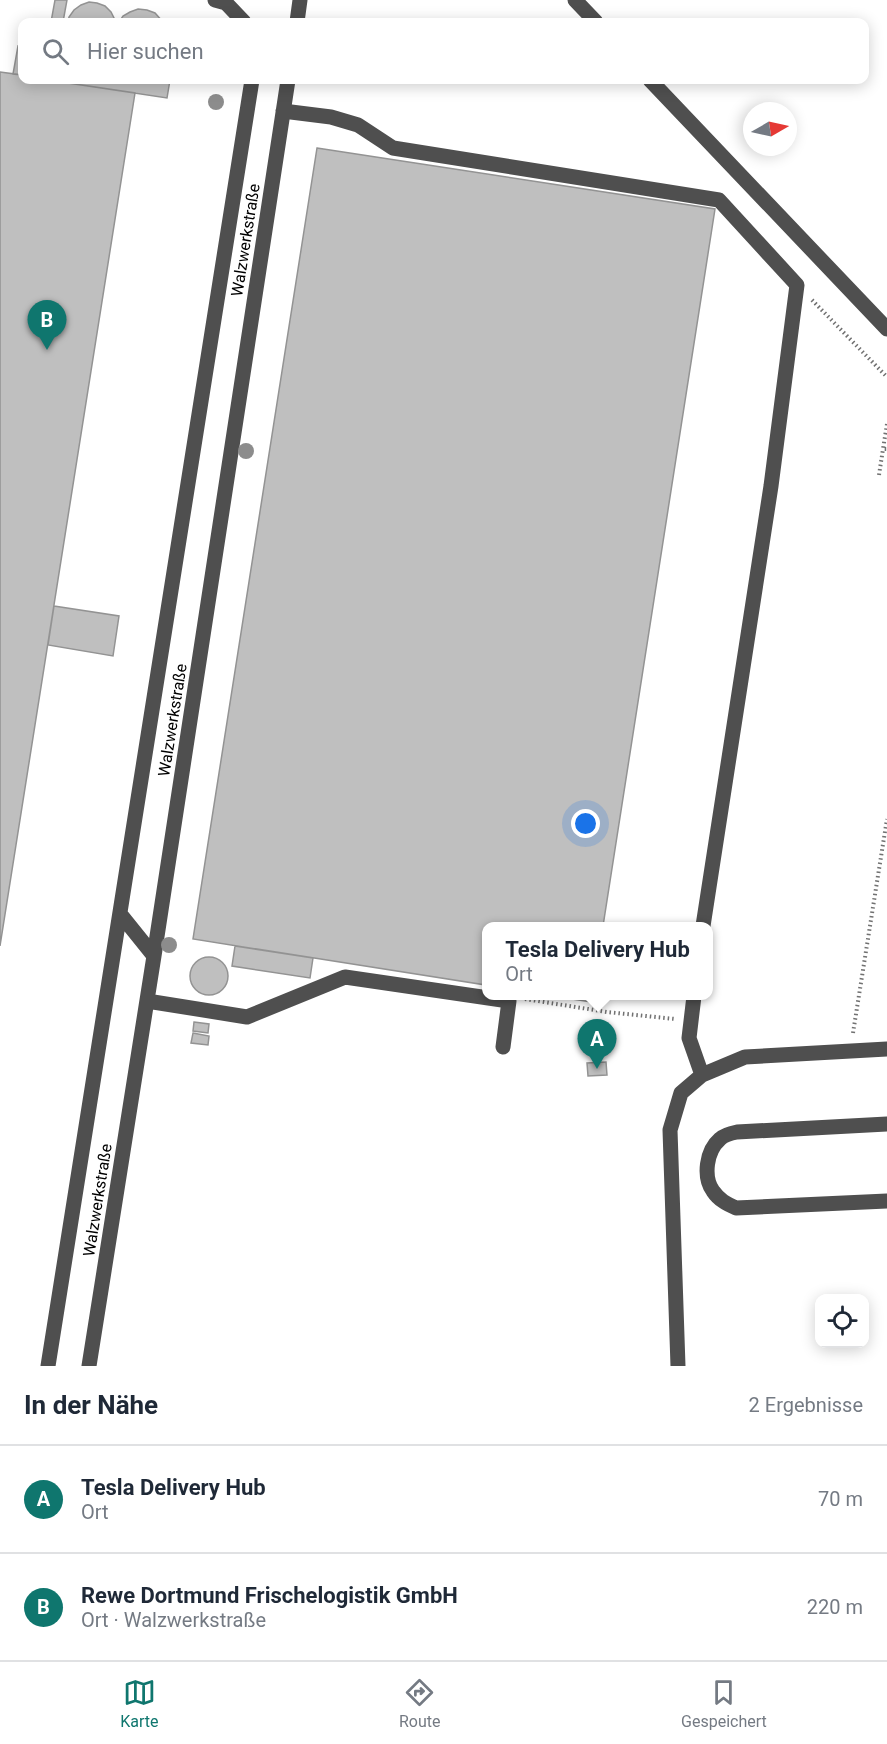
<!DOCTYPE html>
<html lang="de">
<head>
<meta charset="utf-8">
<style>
  body { margin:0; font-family:Roboto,sans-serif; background:#f6f6f7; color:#1f2937 }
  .controls { position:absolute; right:18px; bottom:18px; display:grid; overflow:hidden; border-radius:12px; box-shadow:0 3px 15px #0003 }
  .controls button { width:54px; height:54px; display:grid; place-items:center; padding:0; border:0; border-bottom:2px solid #e0e1e3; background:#fff; color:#1f2937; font:30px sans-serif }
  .compass { position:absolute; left:743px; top:102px; width:54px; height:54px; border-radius:50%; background:#fff; box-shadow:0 3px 15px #0003; rotate:81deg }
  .you { position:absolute; left:586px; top:824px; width:21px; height:21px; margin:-15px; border:4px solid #fff; border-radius:50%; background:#1a73e8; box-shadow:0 0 0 9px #1a73e833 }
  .badge { display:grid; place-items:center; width:39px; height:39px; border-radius:50%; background:#0f766e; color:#fff; font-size:20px; font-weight:700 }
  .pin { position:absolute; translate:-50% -50px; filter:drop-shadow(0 2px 3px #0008) }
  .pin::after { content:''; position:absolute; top:32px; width:21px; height:18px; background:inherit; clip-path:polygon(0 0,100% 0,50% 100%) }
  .popup { position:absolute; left:482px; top:922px; width:231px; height:78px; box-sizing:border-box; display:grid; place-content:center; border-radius:12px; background:#fff; filter:drop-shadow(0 2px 4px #0005); font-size:20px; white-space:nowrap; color:#747a83 }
  .popup b { font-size:22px; color:#1f2937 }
  .popup::after { content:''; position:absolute; left:50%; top:100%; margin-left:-12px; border:12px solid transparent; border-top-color:#fff }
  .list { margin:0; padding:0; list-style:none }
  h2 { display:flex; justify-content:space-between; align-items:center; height:78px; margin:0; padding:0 24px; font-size:26px }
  h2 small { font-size:20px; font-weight:400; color:#747a83 }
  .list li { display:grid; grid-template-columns:39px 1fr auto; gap:18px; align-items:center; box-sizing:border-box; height:108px; padding:0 24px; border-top:2px solid #e0e1e3 }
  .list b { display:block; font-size:22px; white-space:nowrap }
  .list p { margin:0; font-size:20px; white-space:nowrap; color:#747a83 }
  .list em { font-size:20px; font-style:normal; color:#747a83 }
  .icon { flex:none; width:33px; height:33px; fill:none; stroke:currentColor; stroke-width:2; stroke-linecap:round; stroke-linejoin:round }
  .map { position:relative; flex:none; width:887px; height:1366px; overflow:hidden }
  .search { position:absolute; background:#fff; box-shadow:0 3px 15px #0003; left:18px; right:18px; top:18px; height:66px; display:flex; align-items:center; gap:15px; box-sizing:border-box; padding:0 21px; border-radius:12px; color:#747a83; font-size:22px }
  .sheet { height:294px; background:#fff }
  nav { display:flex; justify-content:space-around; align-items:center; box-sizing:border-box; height:84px; border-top:2px solid #e0e1e3; background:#fff; font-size:16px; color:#747a83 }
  nav a { display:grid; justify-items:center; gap:3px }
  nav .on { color:#0f766e }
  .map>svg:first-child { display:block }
  .building { fill:#bfbfbf; stroke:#939393; stroke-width:1.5 }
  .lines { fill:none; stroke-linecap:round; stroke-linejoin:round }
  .path { stroke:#717171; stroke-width:4; stroke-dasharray:1.5 3; stroke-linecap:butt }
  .minor { stroke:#4f4f4f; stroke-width:15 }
  .tree { fill:#8c8c8c }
  .labels { text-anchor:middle; stroke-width:4.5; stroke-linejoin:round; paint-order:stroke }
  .street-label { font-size:16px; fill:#000; stroke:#fff }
</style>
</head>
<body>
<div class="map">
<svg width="887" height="1366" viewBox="0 0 887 1366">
  <rect width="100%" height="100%" fill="#fff"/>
  <!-- building -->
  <path class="building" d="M55,0H67L63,22H51Z
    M89,2L97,3L105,6L111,12L116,22H68L69,17L74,10L81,5Z
    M138,9L147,10L155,13L163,22H119L123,16L130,12Z
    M18,46L22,47V75L13,74Z
    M0,72L22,75V80H48L135,93L0,946Z
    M48,80H170L167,98Z
    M317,148L715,209L603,926H486V985L193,939Z
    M54,606L119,616L113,656L48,645Z
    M235,946L313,958L310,978L232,966Z
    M190 976a19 19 0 1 1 38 0a19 19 0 1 1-38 0Z
    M552,996H592L591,1002Z
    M194,1022L209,1024L208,1033L193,1031Z
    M193,1033L209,1036L208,1045L191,1043Z
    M606,1062L607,1075L588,1076L587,1063Z"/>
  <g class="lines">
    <!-- path -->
    <path class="path" d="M812,300L887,377
      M887,424L883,449H887
      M879,475L883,449
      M525,999L607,1012L675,1019
      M853,1033L887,819"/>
    <!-- minor -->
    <path class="minor" d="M215,0L226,3L244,22
      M575,0L596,22
      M297,22L300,0
      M650,80L887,329
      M283,111L331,117L358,125L393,148L719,200L797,285L771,486L703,926
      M121,915L154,956
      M694,996L689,1038L702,1075
      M147,1001L247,1017L345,977L509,1001L503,1047
      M887,1124L737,1132C732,1133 724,1135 720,1139C706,1151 703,1177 713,1191C719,1200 727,1204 736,1208L887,1201
      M48,1366L252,80
      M89,1366L154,956L288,80
      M678,1366L670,1130L681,1093L702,1075L745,1057L887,1049"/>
  </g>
  <!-- trees -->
  <g class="tree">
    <circle cx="216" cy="102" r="8"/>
    <circle cx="246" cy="451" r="8"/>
    <circle cx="169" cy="945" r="8"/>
  </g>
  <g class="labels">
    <!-- street labels -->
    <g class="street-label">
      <text transform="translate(245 240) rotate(-81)" y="6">Walzwerkstraße</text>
      <text transform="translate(172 720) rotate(-81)" y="6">Walzwerkstraße</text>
      <text transform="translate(97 1200) rotate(-81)" y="6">Walzwerkstraße</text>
    </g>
  </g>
</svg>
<div class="controls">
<button><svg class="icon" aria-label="locate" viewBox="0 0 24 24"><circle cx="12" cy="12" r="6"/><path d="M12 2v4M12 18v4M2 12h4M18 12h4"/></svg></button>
</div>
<svg class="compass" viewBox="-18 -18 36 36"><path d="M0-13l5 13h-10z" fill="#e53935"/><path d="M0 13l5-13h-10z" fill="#747a83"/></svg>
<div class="you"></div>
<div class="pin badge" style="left:597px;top:1069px">A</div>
<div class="popup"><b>Tesla Delivery Hub</b>Ort</div>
<div class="pin badge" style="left:47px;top:350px">B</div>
<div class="search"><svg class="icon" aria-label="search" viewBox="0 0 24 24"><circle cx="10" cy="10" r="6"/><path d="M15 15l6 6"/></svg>Hier suchen</div>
</div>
<section class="sheet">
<h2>In der Nähe<small>2 Ergebnisse</small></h2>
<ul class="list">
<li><span class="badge">A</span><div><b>Tesla Delivery Hub</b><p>Ort</p></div><em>70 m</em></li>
<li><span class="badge">B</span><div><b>Rewe Dortmund Frischelogistik GmbH</b><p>Ort · Walzwerkstraße</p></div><em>220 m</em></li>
</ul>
</section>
<nav>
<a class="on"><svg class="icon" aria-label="map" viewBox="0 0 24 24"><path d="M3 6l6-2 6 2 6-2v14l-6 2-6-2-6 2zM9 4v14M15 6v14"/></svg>Karte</a>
<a><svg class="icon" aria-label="directions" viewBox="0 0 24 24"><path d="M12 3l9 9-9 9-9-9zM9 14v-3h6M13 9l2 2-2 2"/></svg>Route</a>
<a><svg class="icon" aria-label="saved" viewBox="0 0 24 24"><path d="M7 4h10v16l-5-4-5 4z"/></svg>Gespeichert</a>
</nav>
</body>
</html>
